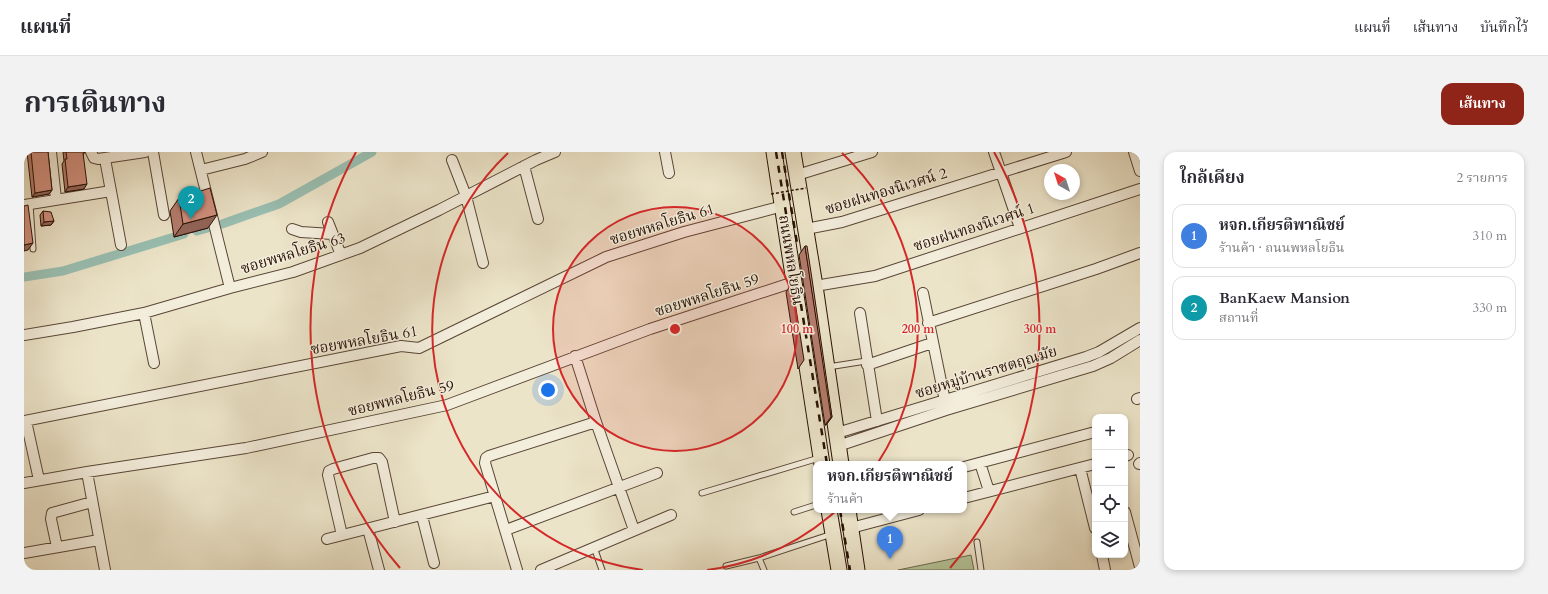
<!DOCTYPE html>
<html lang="th">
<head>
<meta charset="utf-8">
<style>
  body { margin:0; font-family:Cardo,"Noto Serif Thai",serif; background:#f2f2f3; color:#2b2b33 }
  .controls { position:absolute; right:12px; bottom:12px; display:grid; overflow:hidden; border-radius:8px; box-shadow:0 2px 6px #0003 }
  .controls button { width:36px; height:36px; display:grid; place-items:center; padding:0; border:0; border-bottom:1px solid #e1e1e2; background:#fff; color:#2b2b33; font:20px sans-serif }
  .compass { position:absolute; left:1020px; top:12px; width:36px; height:36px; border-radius:50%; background:#fff; box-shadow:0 2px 6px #0003; rotate:321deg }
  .you { position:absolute; left:524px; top:238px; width:14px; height:14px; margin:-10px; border:3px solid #fff; border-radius:50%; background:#1a73e8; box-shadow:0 0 0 6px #1a73e833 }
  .badge { display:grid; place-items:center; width:26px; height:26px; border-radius:50%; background:#8f2418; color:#fff; font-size:13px; font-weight:700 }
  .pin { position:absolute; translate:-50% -33px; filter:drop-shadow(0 1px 2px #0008) }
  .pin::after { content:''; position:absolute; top:21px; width:14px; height:12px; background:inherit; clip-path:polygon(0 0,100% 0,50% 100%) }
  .popup { position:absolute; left:789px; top:309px; width:154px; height:52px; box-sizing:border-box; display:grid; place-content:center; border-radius:8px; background:#fff; filter:drop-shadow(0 1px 3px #0005); font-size:13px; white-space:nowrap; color:#7c7c81 }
  .popup b { font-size:15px; color:#2b2b33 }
  .popup::after { content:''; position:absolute; left:50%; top:100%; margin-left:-8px; border:8px solid transparent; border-top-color:#fff }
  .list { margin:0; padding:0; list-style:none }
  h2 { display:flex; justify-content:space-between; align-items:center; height:52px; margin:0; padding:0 16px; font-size:17px }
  h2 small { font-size:13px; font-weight:400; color:#7c7c81 }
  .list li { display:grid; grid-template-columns:26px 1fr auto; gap:12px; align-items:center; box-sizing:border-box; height:64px; margin:0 8px 8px; padding:0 8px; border:1px solid #e1e1e2; border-radius:12px }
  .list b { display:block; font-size:15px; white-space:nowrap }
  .list p { margin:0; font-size:13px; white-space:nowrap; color:#7c7c81 }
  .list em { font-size:13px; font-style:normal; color:#7c7c81 }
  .icon { flex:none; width:22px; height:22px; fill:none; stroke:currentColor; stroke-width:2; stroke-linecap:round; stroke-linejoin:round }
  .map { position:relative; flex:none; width:1116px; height:418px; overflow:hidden; border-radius:12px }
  header { display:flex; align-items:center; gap:24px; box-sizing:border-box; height:56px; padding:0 20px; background:#fff; border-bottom:1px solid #e1e1e2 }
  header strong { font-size:19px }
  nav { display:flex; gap:22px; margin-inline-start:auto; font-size:14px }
  .intro { display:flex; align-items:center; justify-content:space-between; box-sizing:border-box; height:96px; padding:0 24px }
  h1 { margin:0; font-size:28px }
  .button { padding:10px 18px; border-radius:12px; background:#8f2418; color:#fff; font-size:14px; font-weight:700 }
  main { display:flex; gap:24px; padding:0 24px }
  aside { flex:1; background:#fff; border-radius:12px; box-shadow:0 2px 6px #0003 }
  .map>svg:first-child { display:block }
  .green { fill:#b5c599; stroke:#6e6b4f }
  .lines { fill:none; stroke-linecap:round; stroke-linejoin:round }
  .canal { stroke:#99bfb2; stroke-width:9 }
  .lane-casing { stroke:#594636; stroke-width:7 }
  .street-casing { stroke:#594636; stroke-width:12 }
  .primary-casing { stroke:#281105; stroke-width:17 }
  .lane { stroke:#f3eddc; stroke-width:5 }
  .street { stroke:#f3eddc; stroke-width:10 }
  .primary { stroke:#ece4c9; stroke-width:15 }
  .rail { stroke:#281105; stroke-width:2.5; stroke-dasharray:7 7; stroke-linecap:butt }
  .path-bridge { stroke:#281105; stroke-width:1.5; stroke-dasharray:3 2; stroke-linecap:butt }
  .wall { fill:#b47c6d; stroke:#281105 }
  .shaded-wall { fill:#926559; stroke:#281105 }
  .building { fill:#d1907f; stroke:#281105 }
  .ring { fill:none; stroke:#d62828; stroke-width:2 }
  .labels { text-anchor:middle; stroke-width:3; stroke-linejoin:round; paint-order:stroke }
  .street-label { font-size:15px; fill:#281105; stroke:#f3eddc }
  .centre { fill:#d62828; stroke:#f3eddc; stroke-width:2 }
  .ring-label { font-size:12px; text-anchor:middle; font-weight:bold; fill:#d62828; stroke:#f3eddc; stroke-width:3; stroke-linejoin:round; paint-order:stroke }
</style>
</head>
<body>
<header>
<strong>แผนที่</strong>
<nav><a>แผนที่</a><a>เส้นทาง</a><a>บันทึกไว้</a></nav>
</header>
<div class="intro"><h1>การเดินทาง</h1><a class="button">เส้นทาง</a></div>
<main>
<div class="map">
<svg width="1116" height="418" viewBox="0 0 1116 418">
  <rect width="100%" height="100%" fill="#ece4c9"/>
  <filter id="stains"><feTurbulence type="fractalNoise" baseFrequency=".005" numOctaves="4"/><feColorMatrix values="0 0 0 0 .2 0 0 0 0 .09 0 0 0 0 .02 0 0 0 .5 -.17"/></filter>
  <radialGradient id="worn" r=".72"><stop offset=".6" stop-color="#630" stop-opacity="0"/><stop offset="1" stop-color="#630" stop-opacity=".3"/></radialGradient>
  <!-- green -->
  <path class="green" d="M947,403L950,418H874Z"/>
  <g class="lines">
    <!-- canal -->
    <path class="canal" d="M173,79L198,72L255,52L348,0
      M0,125L39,119L160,82"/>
    <defs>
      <path id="lane" d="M6,52L9,97
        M804,215L842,209
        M678,341L795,306
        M770,360L792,353
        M953,390L957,418
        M570,395L578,418
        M735,406L808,382
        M702,414L735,406L740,418"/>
      <path id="street" d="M27,0L32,47
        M67,0L70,6L74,7L121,0
        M129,0L140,63
        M172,0L206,136
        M641,0L645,21
        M970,0L996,76
        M1110,0L1116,19
        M81,7L97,93
        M428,8L442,44L459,111
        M500,14L514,67
        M177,18L221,7L238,0
        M773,23L848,0
        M0,53L87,39
        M304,70L317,103
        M268,77L277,80L308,82
        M782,77L818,70L1042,0
        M791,134L851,124L1116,37
        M899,141L922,254
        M120,161L130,211
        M836,161L853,269
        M904,171L1072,117L1116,101
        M0,183L49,175L120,161L206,136L269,120L336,96L415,58L512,8L531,0
        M551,204L572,270L610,378
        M843,213L908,191
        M1113,247L1116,246
        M0,269L377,194L395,196L582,105L660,80L759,54
        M2,269L15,328
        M813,281L1062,205L1075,200L1116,176
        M814,294L922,258L1069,214L1087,206L1116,188
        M1101,304L1104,303
        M956,311L965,339
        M1115,312L1116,311
        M940,315L1071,280
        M1056,316L1071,376
        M63,320L81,418
        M0,331L63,320L222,296L423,253L626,177L770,130
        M940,346L1071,312
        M1101,360L1116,415
        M398,364L410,411
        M827,376L895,358
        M344,377L355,418
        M482,378L633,321
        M318,383L304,323L305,319L309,317L349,306H355L358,310L371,370
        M303,387L471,344
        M33,395L27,367L28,361L68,350
        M0,401L75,388
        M1078,403L1081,418
        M493,418L461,311L462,306L465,304L572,270
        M517,418L647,363"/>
      <path id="primary" d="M750,0L798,312
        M769,0L791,134L817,312
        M805,358L815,418
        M824,358L833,418"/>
    </defs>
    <!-- lane casing -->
    <use href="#lane" class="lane-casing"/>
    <!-- street casing -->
    <use href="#street" class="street-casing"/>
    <!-- primary casing -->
    <use href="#primary" class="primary-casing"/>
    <!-- lane -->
    <use href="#lane" class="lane"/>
    <!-- street -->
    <use href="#street" class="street"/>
    <!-- primary -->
    <use href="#primary" class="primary"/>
    <!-- rail -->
    <path class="rail" d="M752,0L803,312
      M758,0L773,91
      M816,358L826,418"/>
    <!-- path-bridge -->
    <path class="path-bridge" d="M747,42L782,36"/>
  </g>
  <!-- wall -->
  <path class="wall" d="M3,0H24L28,38L25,42L8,45Z
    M39,0H61L59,3L60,37L41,40L38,12L40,9Z
    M155,46L184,76L150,85L146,59Z
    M19,59L30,69L27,73L17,74L16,63Z
    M781,94L808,265L802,273H801L775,103Z
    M768,131L780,208L774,217L762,140Z"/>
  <!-- shaded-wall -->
  <path class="shaded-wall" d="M63,32L60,37L41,40L44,35Z
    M28,38L25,42L8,45L11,41Z
    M193,63L184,76L150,85L159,72Z
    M30,69L27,73L17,74L20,70Z
    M9,91L4,98L0,99V93Z
    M807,265H808L802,273H801Z"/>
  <!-- building -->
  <path class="building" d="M7,0H24L28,38L11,41Z
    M42,0H61L59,1L63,32L44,35L41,7H43Z
    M186,36L193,63L159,72L155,46Z
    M4,53L9,91L0,93V54Z
    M19,59L27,60L30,69L20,70Z
    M781,94H783L788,127L808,265H807Z"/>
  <!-- distance rings -->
  <circle cx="651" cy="177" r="122" fill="#d62828" fill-opacity=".12"/>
  <g class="ring">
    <circle cx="651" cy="177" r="122"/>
    <path d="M619 418A243 243 0 0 1 484 1M818 1A243 243 0 0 1 683 418"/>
    <path d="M376 416A365 365 0 0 1 332 0M970 0A365 365 0 0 1 926 416"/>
  </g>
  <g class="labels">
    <!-- street labels -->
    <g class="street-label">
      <text transform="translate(862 39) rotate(-17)" y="5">ซอยฝนทองนิเวศน์ 2</text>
      <text transform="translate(638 72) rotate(-17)" y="5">ซอยพหลโยธิน 61</text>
      <text transform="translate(950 75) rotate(-18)" y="5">ซอยฝนทองนิเวศน์ 1</text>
      <text transform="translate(269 101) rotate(-17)" y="5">ซอยพหลโยธิน 63</text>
      <text transform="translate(767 108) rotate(81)" y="5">ถนนพหลโยธิน</text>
      <text transform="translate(683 143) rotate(-18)" y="5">ซอยพหลโยธิน 59</text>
      <text transform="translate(340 188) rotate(-10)" y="5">ซอยพหลโยธิน 61</text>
      <text transform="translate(962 220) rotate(-17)" y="5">ซอยหมู่บ้านราชตฤณมัย</text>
      <text transform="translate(377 246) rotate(-14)" y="5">ซอยพหลโยธิน 59</text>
    </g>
  </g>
  <circle cx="651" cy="177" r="6" class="centre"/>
  <g class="ring-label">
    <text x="773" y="181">100 m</text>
    <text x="894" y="181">200 m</text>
    <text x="1016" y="181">300 m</text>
  </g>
  <rect width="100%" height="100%" filter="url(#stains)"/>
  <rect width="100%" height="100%" fill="url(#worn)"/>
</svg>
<div class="controls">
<button>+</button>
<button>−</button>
<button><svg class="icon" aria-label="locate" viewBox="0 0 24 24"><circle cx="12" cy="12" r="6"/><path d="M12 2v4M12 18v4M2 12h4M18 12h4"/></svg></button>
<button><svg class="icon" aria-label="layers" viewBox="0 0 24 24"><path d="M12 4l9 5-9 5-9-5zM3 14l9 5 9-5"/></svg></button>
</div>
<svg class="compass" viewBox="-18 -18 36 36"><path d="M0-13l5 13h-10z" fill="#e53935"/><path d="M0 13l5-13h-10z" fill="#7c7c81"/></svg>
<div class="you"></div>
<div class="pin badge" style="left:866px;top:407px;background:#3f7fe0">1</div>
<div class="popup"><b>หจก.เกียรติพาณิชย์</b>ร้านค้า</div>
<div class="pin badge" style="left:167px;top:67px;background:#0f9aa8">2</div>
</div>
<aside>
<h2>ใกล้เคียง<small>2 รายการ</small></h2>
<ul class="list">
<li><span class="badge" style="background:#3f7fe0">1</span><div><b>หจก.เกียรติพาณิชย์</b><p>ร้านค้า · ถนนพหลโยธิน</p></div><em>310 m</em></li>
<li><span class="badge" style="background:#0f9aa8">2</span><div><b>BanKaew Mansion</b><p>สถานที่</p></div><em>330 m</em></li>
</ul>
</aside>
</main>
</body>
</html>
